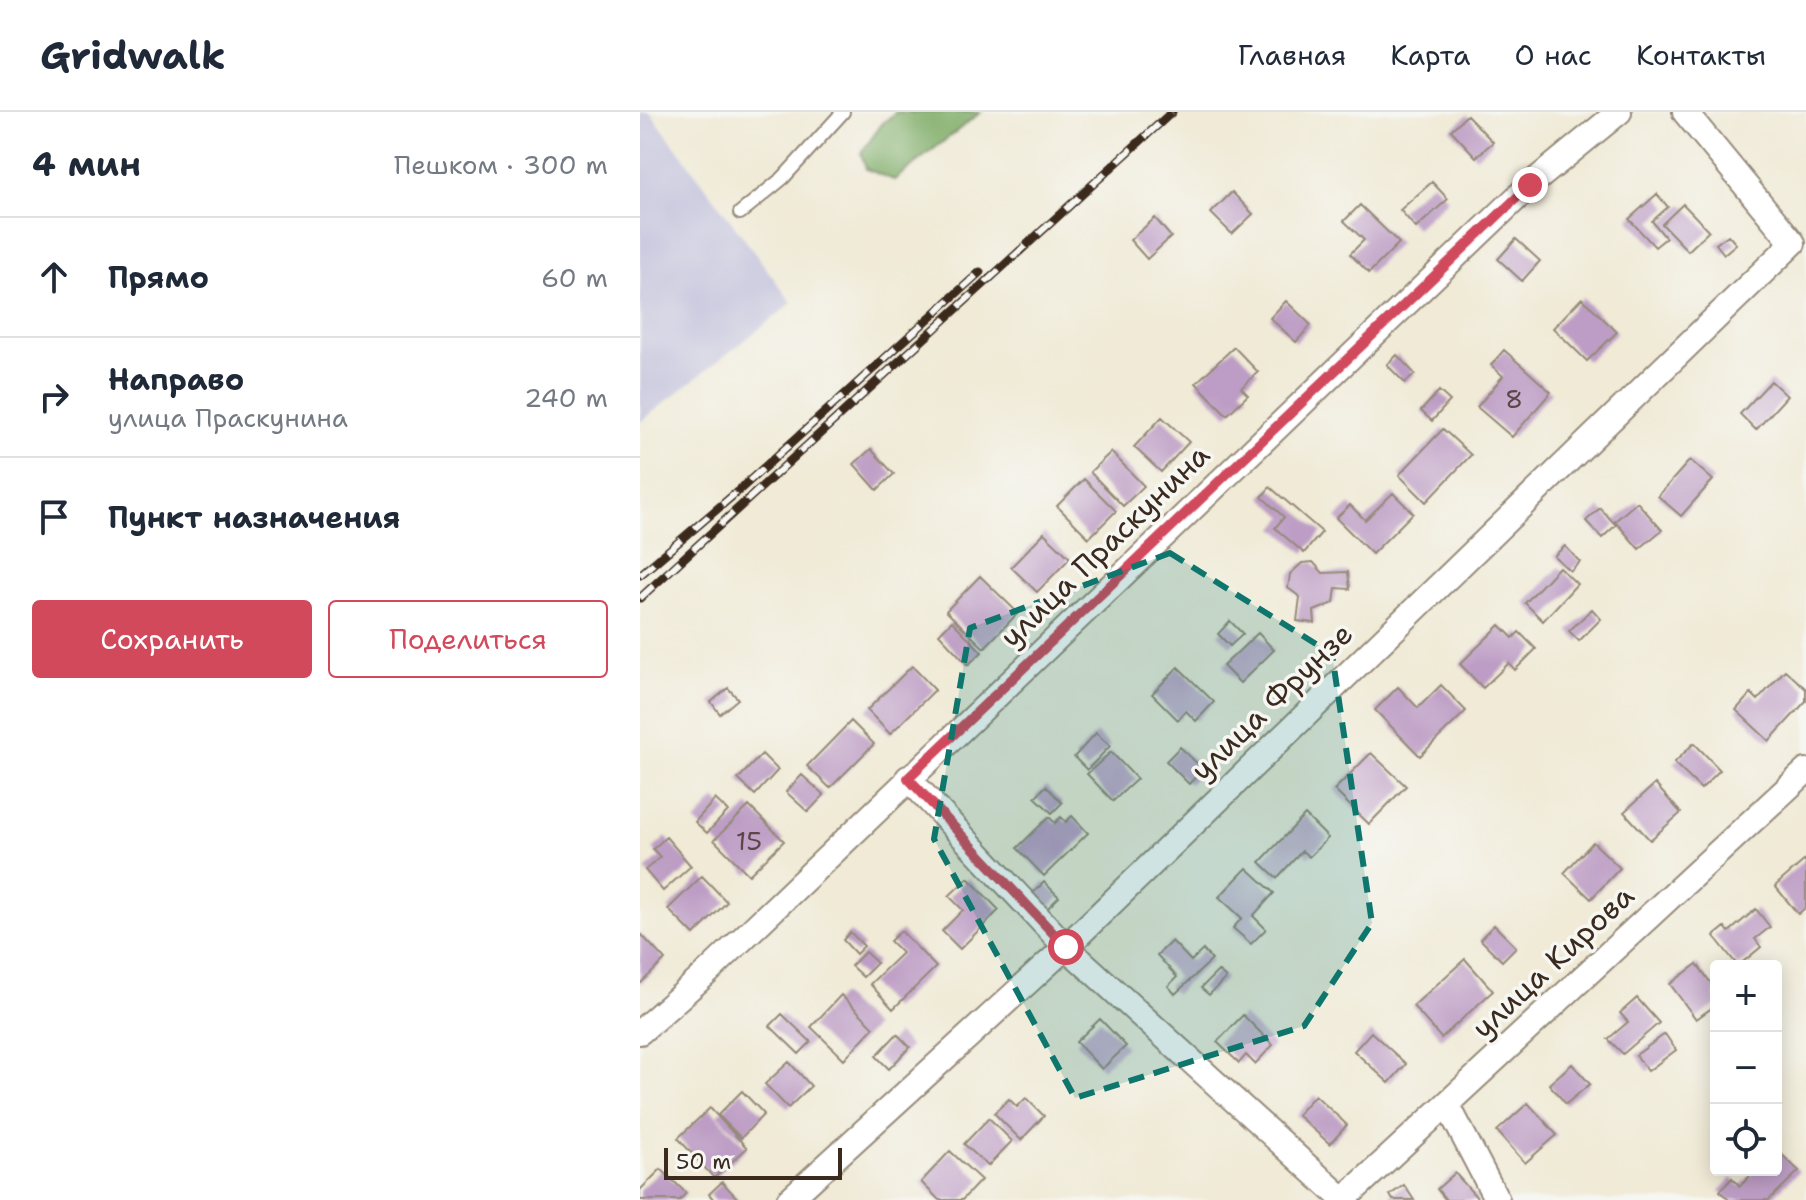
<!DOCTYPE html>
<html lang="ru">
<head>
<meta charset="utf-8">
<style>
  body { margin:0; font-family:"Shantell Sans",sans-serif; background:#f6f6f7; color:#1f2937 }
  .controls { position:absolute; right:24px; bottom:24px; display:grid; overflow:hidden; border-radius:8px; box-shadow:0 4px 20px #0003 }
  .controls button { width:72px; height:72px; display:grid; place-items:center; padding:0; border:0; border-bottom:2px solid #e0e1e3; background:#fff; color:#1f2937; font:40px sans-serif }
  .scale { position:absolute; left:24px; bottom:20px; width:178px; box-sizing:border-box; padding-left:8px; border:4px solid #3b2a1e; border-top:0; font-size:22px; line-height:28px; white-space:nowrap; color:#3b2a1e; -webkit-text-stroke:6px #f6f6f2; paint-order:stroke }
  .stop { position:absolute; width:24px; height:24px; margin:-18px; border:6px solid #d1495b; border-radius:50%; background:#fff }
  .stop.end { background:#d1495b; border-color:#fff; box-shadow:0 2px 8px #0008 }
  .list { margin:0; padding:0; list-style:none }
  h2 { display:flex; justify-content:space-between; align-items:center; height:104px; margin:0; padding:0 32px; font-size:34px }
  h2 small { font-size:26px; font-weight:400; color:#747a83 }
  .list li { display:grid; grid-template-columns:52px 1fr auto; gap:24px; align-items:center; box-sizing:border-box; height:120px; padding:0 32px; border-top:2px solid #e0e1e3 }
  .list b { display:block; font-size:30px; white-space:nowrap }
  .list p { margin:0; font-size:26px; white-space:nowrap; color:#747a83 }
  .list em { font-size:26px; font-style:normal; color:#747a83 }
  .actions { display:flex; gap:16px; padding:24px 32px }
  .actions a { flex:1; padding:18px 0; border:2px solid #d1495b; border-radius:8px; text-align:center; font-size:28px; color:#d1495b }
  .actions .main { background:#d1495b; color:#fff }
  .icon { flex:none; width:44px; height:44px; fill:none; stroke:currentColor; stroke-width:2; stroke-linecap:round; stroke-linejoin:round }
  .map { position:relative; flex:none; width:1166px; height:1088px; overflow:hidden }
  header { display:flex; align-items:center; gap:48px; box-sizing:border-box; height:112px; padding:0 40px; background:#fff; border-bottom:2px solid #e0e1e3 }
  header strong { font-size:38px }
  nav { display:flex; gap:44px; margin-inline-start:auto; font-size:28px }
  main { display:flex }
  aside { flex:1; background:#fff }
  .map>svg:first-child { display:block }
  .industrial { fill:#c2c1dc }
  .forest { fill:#7eac66; stroke:#5c6b42; stroke-width:2 }
  .building { fill:#bd9dc5 }
  .lines { fill:none; stroke-linecap:round; stroke-linejoin:round }
  .service-casing { stroke:#968a7a; stroke-width:16 }
  .minor-casing { stroke:#968a7a; stroke-width:28 }
  .service { stroke:#fff; stroke-width:12 }
  .minor { stroke:#fff; stroke-width:24 }
  .rail-casing { stroke:#3b2a1e; stroke-width:9 }
  .rail { stroke:#f6f6f2; stroke-width:6; stroke-dasharray:18; stroke-linecap:butt }
  .route { stroke:#d1495b; stroke-width:10 }
  .marked { fill:#0f766e; fill-opacity:0.2; stroke:#0f766e; stroke-width:6; stroke-dasharray:16 10; stroke-linejoin:round }
  .labels { text-anchor:middle; stroke-width:7; stroke-linejoin:round; paint-order:stroke }
  .number-label { font-size:26px; fill:#5c4748 }
  .street-label { font-size:30px; fill:#3b2a1e; stroke:#f6f6f2 }
</style>
</head>
<body>
<header>
<strong>Gridwalk</strong>
<nav><a>Главная</a><a>Карта</a><a>О нас</a><a>Контакты</a></nav>
</header>
<main>
<aside>
<h2>4 мин<small>Пешком · 300 m</small></h2>
<ul class="list">
<li><svg class="icon" aria-label="ahead" viewBox="0 0 24 24"><path d="M12 20V5M6 11l6-6 6 6"/></svg><div><b>Прямо</b></div><em>60 m</em></li>
<li><svg class="icon" aria-label="right" viewBox="0 0 24 24"><path d="M7 20v-9h11M14 6l5 5-5 5"/></svg><div><b>Направо</b><p>улица Праскунина</p></div><em>240 m</em></li>
<li><svg class="icon" aria-label="arrive" viewBox="0 0 24 24"><path d="M6 21V4h12l-3 4 3 4H6"/></svg><div><b>Пункт назначения</b></div></li>
</ul>
<div class="actions"><a class="main">Сохранить</a><a>Поделиться</a></div>
</aside>
<div class="map">
<svg width="1166" height="1088" viewBox="0 0 1166 1088">
  <rect width="100%" height="100%" fill="#f6f6f2"/>
  <filter id="ink" filterUnits="userSpaceOnUse"><feTurbulence type="fractalNoise" baseFrequency=".0125" numOctaves="2"/><feDisplacementMap in="SourceGraphic" scale="16" xChannelSelector="R" yChannelSelector="G"/><feConvolveMatrix kernelMatrix="1 2 1 2 8 2 1 2 1" color-interpolation-filters="sRGB"/></filter>
  <filter id="wash" filterUnits="userSpaceOnUse"><feTurbulence type="fractalNoise" baseFrequency=".006" numOctaves="4" result="noise"/><feDisplacementMap in="SourceGraphic" scale="32" xChannelSelector="R" yChannelSelector="G"/><feGaussianBlur stdDeviation="1.8" result="paint"/><feColorMatrix in="noise" values="0 0 0 0 0 0 0 0 0 0 0 0 0 0 0 0 0 1.4 0 .05"/><feComposite in="paint" operator="in"/></filter>
  <g filter="url(#wash)">
    <rect width="100%" height="100%" fill="#f0ead6"/>
    <!-- industrial -->
    <path class="industrial" d="M0,0H10L152,191L0,310Z"/>
    <!-- forest -->
    <path class="forest" d="M256,0H341L254,68L226,57L221,41L242,12Z"/>
    <g id="blocks">
      <!-- building -->
      <path class="building" d="M827,3L853,30L836,45L811,18Z
        M792,70L808,87L776,116L760,98Z
        M592,80L613,102L592,122L571,101Z
        M1017,82L1028,95L1012,109L1026,126L1015,135L989,107Z
        M1043,92L1069,119L1048,139L1022,112Z
        M720,93L759,131L729,161L710,142L724,128L704,109Z
        M515,106L531,125L507,147L490,128Z
        M1088,123L1096,132L1084,142L1076,132Z
        M876,127L900,149L882,169L858,147Z
        M942,186L977,220L947,249L913,216Z
        M646,189L671,213L656,230L630,206Z
        M594,235L618,260L601,276L608,283L587,303L556,271Z
        M864,238L911,280L872,325L837,295L863,264L851,253Z
        M757,243L775,262L765,271L747,253Z
        M1131,269L1147,284L1116,318L1100,302Z
        M799,279L810,289L792,309L781,299Z
        M522,305L549,330L521,360L494,335Z
        M803,317L831,343L786,390L759,363Z
        M231,337L254,362L237,378L214,352Z
        M471,340L504,374L483,394L450,360Z
        M1050,348L1073,368L1041,404L1018,384Z
        M444,367L476,399L449,426L417,394Z
        M630,375L682,420L664,441L635,416L644,405L622,385Z
        M753,381L773,401L732,442L696,406L710,393L725,408Z
        M997,390L1022,418L999,437L975,409Z
        M960,396L976,413L962,426L946,409Z
        M404,421L430,446L397,480L371,455Z
        M925,434L940,450L930,459L914,444Z
        M673,450L683,461L708,460L710,477L696,476L694,491L674,499L675,511L657,509L660,485L648,476L650,462L662,451Z
        M919,455L937,472L903,509L885,491Z
        M340,464L378,501L344,536L306,499Z
        M952,497L961,507L939,529L929,519Z
        M312,509L342,540L328,553L299,522Z
        M590,509L603,522L590,534L578,522Z
        M860,513L873,526L879,520L896,537L875,558L869,551L843,576L820,552Z
        M618,521L634,538L600,571L583,554Z
        M272,554L295,578L250,622L227,598Z
        M538,555L574,590L556,609L546,599L538,608L512,582Z
        M1145,558L1166,577V589L1129,629L1096,598L1111,581L1118,588Z
        M801,573L826,599L780,644L735,598L758,575L778,596Z
        M88,576L98,587L80,602L71,590Z
        M211,609L234,632L190,676L167,654Z
        M456,621L470,634L447,658L434,645Z
        M1054,631L1080,658L1061,677L1034,651Z
        M540,635L563,657L549,672L526,649Z
        M471,640L497,667L473,689L447,662Z
        M731,641L766,674L729,712L694,678Z
        M122,642L138,658L115,683L98,667Z
        M162,663L184,683L168,700L146,680Z
        M1015,672L1041,701L1010,728L984,700Z
        M406,674L422,691L412,701L395,685Z
        M75,687L88,699L67,721L55,710Z
        M109,694L144,729L109,763L74,728Z
        M665,703L688,726L669,745L662,739L637,766L620,750Z
        M432,704L448,721L404,764L377,736L409,705L415,711L421,705L426,710Z
        M26,725L51,754L23,779L5,758L20,745L13,737Z
        M953,730L980,756L951,787L924,761Z
        M1166,747V795L1158,802L1135,774Z
        M607,756L634,781L613,804L626,817L611,832L593,816L602,806L579,785Z
        M62,764L87,790L54,823L28,797Z
        M328,766L359,798L320,837L302,819L323,798L309,784Z
        M404,770L419,785L407,797L392,782Z
        M1116,797L1130,815L1115,827L1121,835L1098,854L1074,824L1085,815L1089,820Z
        M854,813L876,835L862,849L840,827Z
        M261,819L296,855L253,897L230,872L262,841L250,829Z
        M210,820L224,834L216,842L203,828Z
        M0,821L25,848L0,872Z
        M532,829L551,849L563,838L572,848L535,882L528,874L537,865L517,843Z
        M225,840L237,851L223,865L211,854Z
        M825,847L853,879L801,926L773,894Z
        M1057,852L1076,878V893L1056,907L1030,872Z
        M578,859L586,866L569,883L561,876Z
        M201,883L234,915L204,947L171,915Z
        M997,886L1019,911L983,942L968,927L988,910L980,901Z
        M142,902L171,930L159,942L130,914Z
        M603,903L633,933L615,952L606,943L599,951L577,930Z
        M460,907L486,934L462,957L436,930Z
        M731,920L766,952L749,971L714,939Z
        M257,922L270,935L249,957L236,944Z
        M1025,922L1036,938L1008,959L996,943Z
        M149,950L171,974L148,996L125,972Z
        M932,952L950,972L926,992L909,972Z
        M102,979L124,1002L101,1026L78,1003Z
        M675,983L707,1013L690,1032L657,1003Z
        M386,986L404,1004L381,1028L354,1001L369,987L377,995Z
        M888,991L917,1023L885,1051L857,1019Z
        M70,996L107,1036L74,1066L38,1026Z
        M349,1006L372,1029L348,1054L324,1032Z
        M1136,1037L1159,1059L1129,1088H1089L1080,1079L1092,1066L1100,1074L1116,1058H1136Z
        M310,1039L341,1068L322,1088H299L281,1070Z
        M21,1057L46,1081L40,1088H0V1078Z
        M815,1061L839,1088H806L797,1077Z
        M82,1070L99,1088H74L69,1082Z
        M764,1073L774,1088H753L750,1083Z"/>
    </g>
  </g>
  <g filter="url(#ink)">
    <use href="#blocks" fill-opacity="0" stroke="#968a7a" stroke-width="2"/>
    <g class="lines">
      <defs>
        <path id="service" d="M100,101L143,66L203,0"/>
        <path id="minor" d="M268,666L426,835L704,1088
          M0,920L69,859L890,73L979,0
          M807,992L857,1088
          M149,1088L426,835L1153,131L1045,0
          M703,1088L1166,659"/>
      </defs>
      <!-- service casing -->
      <use href="#service" class="service-casing"/>
      <!-- minor casing -->
      <use href="#minor" class="minor-casing"/>
      <!-- service -->
      <use href="#service" class="service"/>
      <!-- minor -->
      <use href="#minor" class="minor"/>
      <defs>
        <path id="rail" d="M0,463L97,380L340,160
          M0,486L532,0"/>
      </defs>
      <!-- rail casing -->
      <use href="#rail" class="rail-casing"/>
      <!-- rail -->
      <use href="#rail" class="rail"/>
    </g>
  </g>
  <g class="lines" filter="url(#ink)">
    <!-- route -->
    <path class="route" d="M426,835L268,666L890,73"/>
  </g>
  <!-- marked area -->
  <path class="marked" d="M530,441L692,542L732,811L664,914L435,986L294,727L330,516Z"/>
  <g class="labels">
    <!-- number labels -->
    <g class="number-label">
      <text x="874" y="296">8</text>
      <text x="109" y="738">15</text>
    </g>
    <!-- street labels -->
    <g class="street-label">
      <text transform="translate(465 434) rotate(-44)" y="10">улица Праскунина</text>
      <text transform="translate(632 590) rotate(-44)" y="10">улица Фрунзе</text>
      <text transform="translate(913 850) rotate(-43)" y="10">улица Кирова</text>
    </g>
  </g>
</svg>
<div class="controls">
<button>+</button>
<button>−</button>
<button><svg class="icon" aria-label="locate" viewBox="0 0 24 24"><circle cx="12" cy="12" r="6"/><path d="M12 2v4M12 18v4M2 12h4M18 12h4"/></svg></button>
</div>
<div class="scale">50 m</div>
<div class="stop" style="left:426px;top:835px"></div>
<div class="stop end" style="left:890px;top:73px"></div>
</div>
</main>
</body>
</html>
